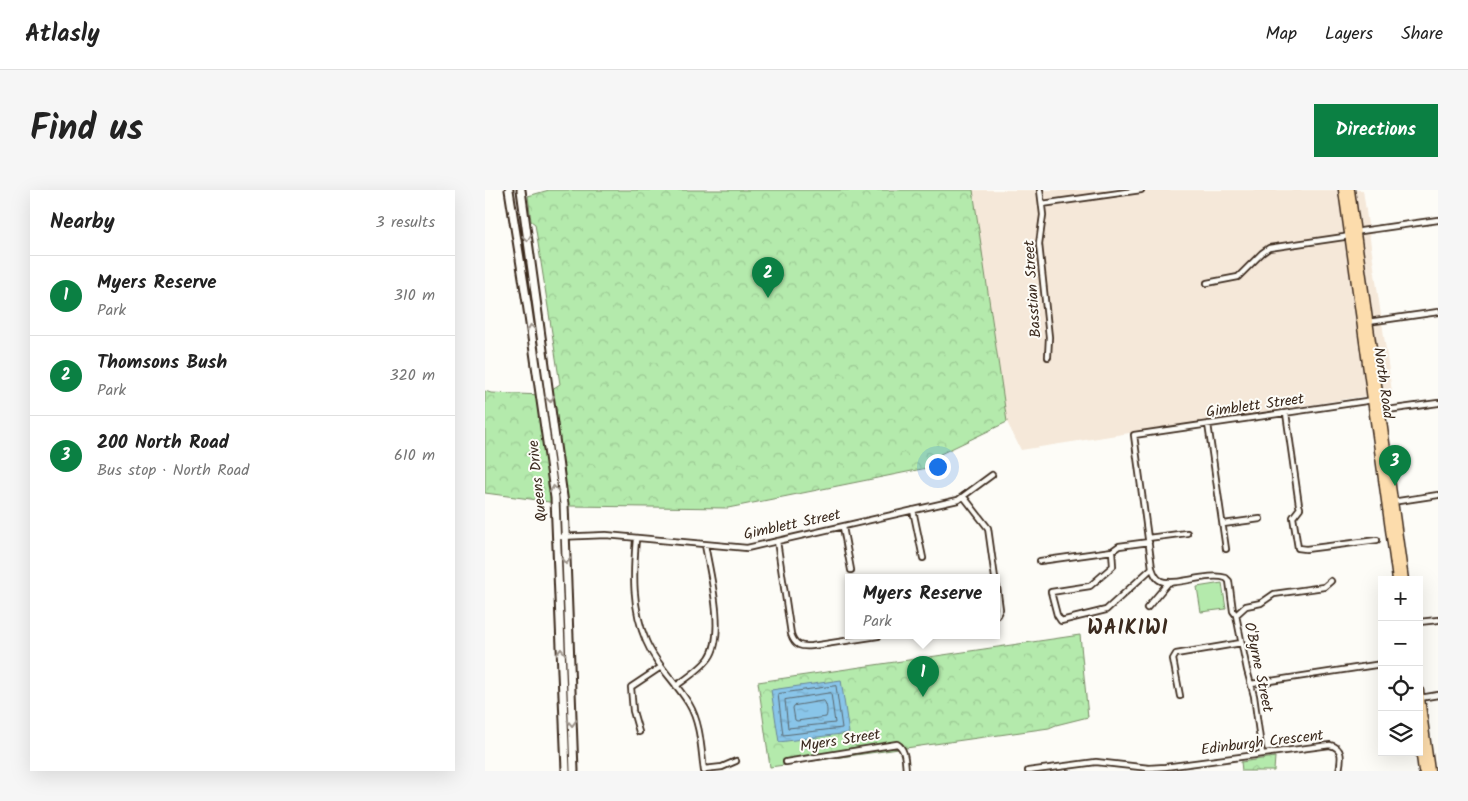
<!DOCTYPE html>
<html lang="en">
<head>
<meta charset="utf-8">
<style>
  body { margin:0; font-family:Kalam,sans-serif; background:#f6f6f6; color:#222 }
  .controls { position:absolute; right:15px; bottom:15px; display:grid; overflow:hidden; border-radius:0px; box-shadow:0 5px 20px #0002 }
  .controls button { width:45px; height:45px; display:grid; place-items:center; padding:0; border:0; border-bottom:1px solid #e0e0e0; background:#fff; color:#222; font:25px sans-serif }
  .you { position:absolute; left:452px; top:276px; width:18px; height:18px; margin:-12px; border:4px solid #fff; border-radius:50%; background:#1a73e8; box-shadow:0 0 0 8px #1a73e833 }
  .badge { display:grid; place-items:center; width:32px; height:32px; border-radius:50%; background:#0b8043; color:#fff; font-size:16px; font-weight:700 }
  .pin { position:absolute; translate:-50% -41px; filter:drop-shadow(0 1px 2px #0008) }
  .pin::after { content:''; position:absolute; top:26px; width:18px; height:15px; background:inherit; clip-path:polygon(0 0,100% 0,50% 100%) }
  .popup { position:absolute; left:360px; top:384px; width:155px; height:65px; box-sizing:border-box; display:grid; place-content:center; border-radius:0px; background:#fff; filter:drop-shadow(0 1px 4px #0005); font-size:16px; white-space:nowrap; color:#767676 }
  .popup b { font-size:19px; color:#222 }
  .popup::after { content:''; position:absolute; left:50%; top:100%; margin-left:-10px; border:10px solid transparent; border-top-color:#fff }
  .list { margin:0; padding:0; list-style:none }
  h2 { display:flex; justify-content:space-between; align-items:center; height:65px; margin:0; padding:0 20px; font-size:21px }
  h2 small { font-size:16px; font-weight:400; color:#767676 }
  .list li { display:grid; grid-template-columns:32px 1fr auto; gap:15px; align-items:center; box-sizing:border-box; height:80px; padding:0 20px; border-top:1px solid #e0e0e0 }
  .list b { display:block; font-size:19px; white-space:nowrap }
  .list p { margin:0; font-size:16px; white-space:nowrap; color:#767676 }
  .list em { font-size:16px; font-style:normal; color:#767676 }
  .icon { flex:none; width:28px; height:28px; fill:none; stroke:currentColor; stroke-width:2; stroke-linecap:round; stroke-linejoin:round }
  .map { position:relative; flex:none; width:953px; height:581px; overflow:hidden; border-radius:0px }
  header { display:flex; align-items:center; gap:30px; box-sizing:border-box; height:70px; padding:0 25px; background:#fff; border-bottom:1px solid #e0e0e0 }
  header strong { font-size:24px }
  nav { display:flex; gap:28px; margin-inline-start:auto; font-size:18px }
  .intro { display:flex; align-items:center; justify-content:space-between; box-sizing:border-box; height:120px; padding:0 30px }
  h1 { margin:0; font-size:35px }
  .button { padding:12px 22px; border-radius:0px; background:#0b8043; color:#fff; font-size:18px; font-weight:700 }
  main { display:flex; gap:30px; padding:0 30px }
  aside { flex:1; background:#fff; border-radius:0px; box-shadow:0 5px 20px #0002 }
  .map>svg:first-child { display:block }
  .built { fill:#f5e8d9 }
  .grass { fill:#b4eaac; stroke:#788a65 }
  .forest { fill:url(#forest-crowns); stroke:#788a65 }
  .water { fill:url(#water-ripples); stroke:#6a8798 }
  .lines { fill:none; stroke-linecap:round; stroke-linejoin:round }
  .shore { stroke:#5a686f; stroke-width:1 }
  .street-casing { stroke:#3b2a1e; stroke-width:8 }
  .secondary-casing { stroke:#3b2a1e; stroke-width:11 }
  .primary-casing { stroke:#3b2a1e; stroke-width:11 }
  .street { stroke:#fdfcf7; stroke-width:4.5 }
  .secondary { stroke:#fdfcf7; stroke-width:7 }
  .primary { stroke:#fcdcac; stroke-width:8 }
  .oneway { stroke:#9c938a }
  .labels { text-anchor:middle; stroke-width:4; stroke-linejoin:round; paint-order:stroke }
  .street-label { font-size:15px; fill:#3b2a1e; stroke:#fdfcf7 }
  .district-label { font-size:20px; font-weight:bold; letter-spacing:1px; fill:#3b2a1e; stroke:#fdfcf7 }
</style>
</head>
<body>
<header>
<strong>Atlasly</strong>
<nav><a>Map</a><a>Layers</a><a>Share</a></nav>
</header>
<div class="intro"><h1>Find us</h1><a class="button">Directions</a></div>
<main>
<aside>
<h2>Nearby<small>3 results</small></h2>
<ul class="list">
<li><span class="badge">1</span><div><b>Myers Reserve</b><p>Park</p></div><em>310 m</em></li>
<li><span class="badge">2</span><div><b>Thomsons Bush</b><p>Park</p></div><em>320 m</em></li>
<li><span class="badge">3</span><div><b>200 North Road</b><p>Bus stop · North Road</p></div><em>610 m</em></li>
</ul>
</aside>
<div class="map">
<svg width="953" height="581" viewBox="0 0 953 581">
  <defs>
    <pattern id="forest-crowns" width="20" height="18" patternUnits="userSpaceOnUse" patternTransform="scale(1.25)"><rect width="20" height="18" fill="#b4eaac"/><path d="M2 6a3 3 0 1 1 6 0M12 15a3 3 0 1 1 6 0" fill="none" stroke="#9cc994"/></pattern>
    <pattern id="water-ripples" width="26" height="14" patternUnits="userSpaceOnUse" patternTransform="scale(1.25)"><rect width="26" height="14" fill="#89c5e9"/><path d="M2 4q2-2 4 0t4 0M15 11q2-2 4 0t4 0" fill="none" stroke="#77a9c7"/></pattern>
  </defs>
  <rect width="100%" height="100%" fill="#fdfcf7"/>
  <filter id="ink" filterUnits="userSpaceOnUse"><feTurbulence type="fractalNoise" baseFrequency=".02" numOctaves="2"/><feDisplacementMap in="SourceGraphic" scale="10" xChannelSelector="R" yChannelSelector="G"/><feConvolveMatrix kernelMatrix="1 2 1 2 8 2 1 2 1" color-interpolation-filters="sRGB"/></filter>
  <g filter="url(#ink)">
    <!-- built -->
    <path class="built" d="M488,0H878L907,202L536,260L522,232Z"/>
    <!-- grass -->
    <path class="grass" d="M737,393L741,419L716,422L712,397Z"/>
    <!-- forest -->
    <path class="forest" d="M64,0H488L522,232L445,269L442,278L243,318L85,316L53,310L0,303V201L6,203L58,205L75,194L50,34L46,31L43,6Z
      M595,445L603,527L571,535L564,538L285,577L273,492Z
      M790,567L789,581H757L756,572Z"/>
    <!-- water -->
    <path class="water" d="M356,490L364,543L294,552L286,500Z"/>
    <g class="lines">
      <!-- shore -->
      <path class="shore" d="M351,496L357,538L298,545L293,504Z
        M346,503L350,533L303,538L300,510Z
        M339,511C342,514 343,523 341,527L312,531L310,530L308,518L309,516Z"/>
      <defs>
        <path id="street" d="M555,0L558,25L554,54L564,147L563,167
          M557,14L656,0
          M722,93L753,87L777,63L784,58L859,47L876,41L953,30
          M883,132L953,122
          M895,221L953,213
          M801,223L814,315L815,318L808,327L813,358L821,359L892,350
          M723,234L741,359
          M479,307L503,338L510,388
          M907,312L953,305
          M428,320L438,368
          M738,334L775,329
          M358,337L366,380
          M72,347L121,345L262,358L473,310L507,285
          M663,348L702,343
          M151,349C148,384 147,418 161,451C171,475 191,492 204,514C216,534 216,559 219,581
          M292,351L306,444C310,456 316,457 327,456L393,446
          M627,361L628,376L605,396L566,402L572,425L576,431L621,420L667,378
          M555,371L627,361L634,356L664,352
          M512,397L515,419L512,425
          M662,418L684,392
          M751,425L761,416L776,413L789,404L839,397L846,391
          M934,432L953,430
          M766,494L897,474
          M191,496C202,488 216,479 224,468C241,445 225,383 220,355
          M695,506L688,469L691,464L756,453
          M935,508L953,505
          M154,542L148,521L146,497L176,477
          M777,564L769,506L762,480L751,425L748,421L744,391L741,388C723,382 689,397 676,391C671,389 669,384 667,378L649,245L888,210
          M301,572L412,554C421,559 420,572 421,581
          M219,579L237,577L251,571
          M543,581L611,572L664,578L680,577L845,555C859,558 856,570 854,581"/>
        <path id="secondary" d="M24,0L42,113L70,308L81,581
          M36,0L79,314L89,581"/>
        <path id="primary" d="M858,0L912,390
          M865,0L919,390
          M934,501L945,581
          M934,551L938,581"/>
      </defs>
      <!-- street casing -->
      <use href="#street" class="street-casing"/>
      <!-- secondary casing -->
      <use href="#secondary" class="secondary-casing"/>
      <!-- primary casing -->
      <use href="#primary" class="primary-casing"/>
      <!-- street -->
      <use href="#street" class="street"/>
      <!-- secondary -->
      <use href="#secondary" class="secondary"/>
      <!-- primary -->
      <use href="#primary" class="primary"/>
    </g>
    <!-- one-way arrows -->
    <defs><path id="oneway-chevron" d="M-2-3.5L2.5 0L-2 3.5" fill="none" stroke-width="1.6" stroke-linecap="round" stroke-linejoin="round" transform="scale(1.25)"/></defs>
    <g class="oneway">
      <use href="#oneway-chevron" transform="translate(42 48) rotate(82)"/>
      <use href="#oneway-chevron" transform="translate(46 138) rotate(-98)"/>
      <use href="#oneway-chevron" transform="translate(65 209) rotate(82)"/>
      <use href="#oneway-chevron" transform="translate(69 299) rotate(-98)"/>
      <use href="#oneway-chevron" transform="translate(81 371) rotate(88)"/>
      <use href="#oneway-chevron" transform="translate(76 462) rotate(-92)"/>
      <use href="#oneway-chevron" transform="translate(87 533) rotate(88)"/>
    </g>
  </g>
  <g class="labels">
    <!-- street labels -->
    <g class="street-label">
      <text transform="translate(547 99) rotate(-94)" y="5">Basstian Street</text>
      <text transform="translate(899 193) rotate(82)" y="5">North Road</text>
      <text transform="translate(770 215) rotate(-8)" y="5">Gimblett Street</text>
      <text transform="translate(52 291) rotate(-96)" y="5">Queens Drive</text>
      <text transform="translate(307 334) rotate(-12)" y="5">Gimblett Street</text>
      <text transform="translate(774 477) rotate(78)" y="5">O'Byrne Street</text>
      <text transform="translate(355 550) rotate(-9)" y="5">Myers Street</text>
      <text transform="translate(777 552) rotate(-7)" y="5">Edinburgh Crescent</text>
    </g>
    <!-- district labels -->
    <g class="district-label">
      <text x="643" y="444">WAIKIWI</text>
    </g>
  </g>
</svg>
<div class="controls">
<button>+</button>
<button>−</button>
<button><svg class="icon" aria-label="locate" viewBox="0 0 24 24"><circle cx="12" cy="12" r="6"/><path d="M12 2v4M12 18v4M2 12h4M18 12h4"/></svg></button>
<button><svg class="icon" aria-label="layers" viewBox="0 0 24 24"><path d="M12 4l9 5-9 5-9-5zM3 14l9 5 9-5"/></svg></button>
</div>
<div class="you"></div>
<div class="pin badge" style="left:438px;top:507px">1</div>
<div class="popup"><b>Myers Reserve</b>Park</div>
<div class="pin badge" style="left:283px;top:108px">2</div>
<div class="pin badge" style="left:910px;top:296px">3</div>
</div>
</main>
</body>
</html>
